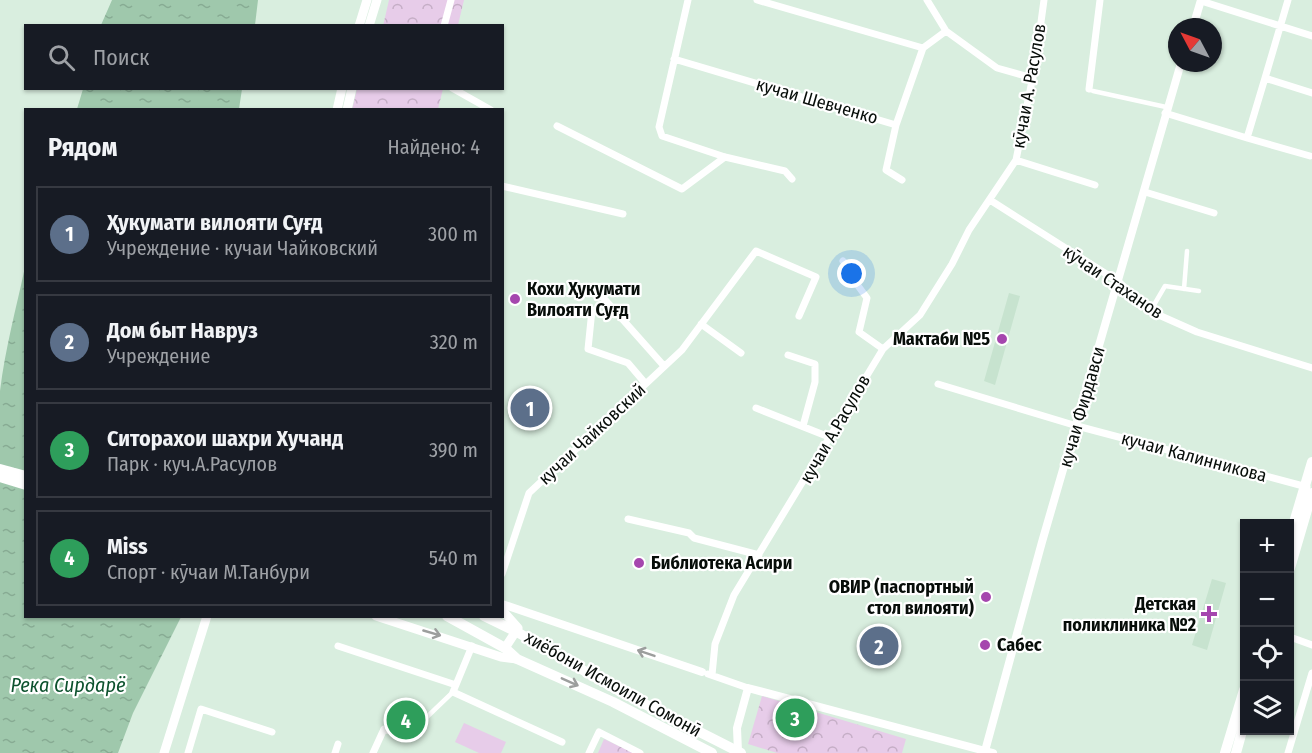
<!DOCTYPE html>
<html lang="ru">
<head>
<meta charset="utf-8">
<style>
  body { margin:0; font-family:"Fira Sans Condensed",sans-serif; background:#20242c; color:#f1f3f6 }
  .controls { position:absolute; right:18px; bottom:18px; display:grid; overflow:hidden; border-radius:0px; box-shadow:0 2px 4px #0004 }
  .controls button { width:54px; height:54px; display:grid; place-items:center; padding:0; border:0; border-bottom:2px solid #363941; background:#171b24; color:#f1f3f6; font:30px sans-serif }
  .compass { position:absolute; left:1168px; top:18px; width:54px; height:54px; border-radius:50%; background:#171b24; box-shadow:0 2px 4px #0004; rotate:311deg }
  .you { position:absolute; left:852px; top:274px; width:21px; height:21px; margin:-15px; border:4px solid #fff; border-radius:50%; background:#1a73e8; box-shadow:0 0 0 9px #1a73e833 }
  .badge { display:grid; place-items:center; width:39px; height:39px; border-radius:50%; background:#a546ae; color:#fff; font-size:20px; font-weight:700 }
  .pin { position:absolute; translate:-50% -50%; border:3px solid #fff; box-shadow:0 2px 6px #0006 }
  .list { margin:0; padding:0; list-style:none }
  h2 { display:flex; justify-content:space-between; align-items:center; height:78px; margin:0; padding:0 24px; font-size:26px }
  h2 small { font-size:20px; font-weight:400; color:#9ea1a6 }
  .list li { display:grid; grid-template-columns:39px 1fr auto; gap:18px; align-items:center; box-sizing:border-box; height:96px; margin:0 12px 12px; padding:0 12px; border:2px solid #363941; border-radius:0px }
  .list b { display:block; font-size:22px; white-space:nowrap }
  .list p { margin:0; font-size:20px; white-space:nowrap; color:#9ea1a6 }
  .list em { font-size:20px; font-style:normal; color:#9ea1a6 }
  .icon { flex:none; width:33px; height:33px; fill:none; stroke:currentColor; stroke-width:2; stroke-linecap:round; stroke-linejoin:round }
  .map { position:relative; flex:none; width:1312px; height:753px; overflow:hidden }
  .search { position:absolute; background:#171b24; box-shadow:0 2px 4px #0004; left:24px; top:24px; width:480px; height:66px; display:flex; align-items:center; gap:15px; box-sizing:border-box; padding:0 21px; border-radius:0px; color:#9ea1a6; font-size:22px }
  .panel { position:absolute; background:#171b24; box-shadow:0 2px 4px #0004; left:24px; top:108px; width:480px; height:510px; border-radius:0px }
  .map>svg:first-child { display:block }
  .built { fill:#c7e3cf }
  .park { fill:url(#park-crowns) }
  .pitch { fill:#e7cce9 }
  .water { fill:url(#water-ripples) }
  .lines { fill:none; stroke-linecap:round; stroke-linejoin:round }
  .pedestrian { stroke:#fff; stroke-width:4.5 }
  .minor { stroke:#fff; stroke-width:7 }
  .tertiary { stroke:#fff; stroke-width:8 }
  .secondary { stroke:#fff; stroke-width:9 }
  .primary { stroke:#fff; stroke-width:10 }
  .oneway { stroke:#9c9e9d }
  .poi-dot { fill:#a546ae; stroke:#fff; stroke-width:2 }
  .labels { text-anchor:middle; stroke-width:4.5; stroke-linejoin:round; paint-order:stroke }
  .street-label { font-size:18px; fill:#070d09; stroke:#fff }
  .poi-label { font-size:18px; font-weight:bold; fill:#070d09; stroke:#fff; text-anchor:start }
  .water-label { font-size:20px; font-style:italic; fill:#0d522e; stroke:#fff }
</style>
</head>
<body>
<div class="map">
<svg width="1312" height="753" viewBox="0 0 1312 753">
  <defs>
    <pattern id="park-crowns" width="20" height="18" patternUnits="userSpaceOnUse" patternTransform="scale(1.5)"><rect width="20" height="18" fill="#e7cce9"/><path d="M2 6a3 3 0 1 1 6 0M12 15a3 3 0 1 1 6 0" fill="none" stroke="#c5aec6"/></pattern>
    <pattern id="water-ripples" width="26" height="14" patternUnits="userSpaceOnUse" patternTransform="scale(1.5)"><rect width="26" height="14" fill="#9fc8ac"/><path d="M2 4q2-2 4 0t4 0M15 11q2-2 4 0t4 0" fill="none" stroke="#87ab93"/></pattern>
  </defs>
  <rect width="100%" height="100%" fill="#d9eedf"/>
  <!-- built -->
  <path class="built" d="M1009,293L1020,296L995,385L984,381Z
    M1212,579L1226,583L1207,650L1192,645Z"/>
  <!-- park -->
  <path class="park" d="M389,0H464L458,25L383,26Z
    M357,89H443L438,109L352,110Z
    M762,696L906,739L902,753H777L748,744Z
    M604,739L634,753H598Z"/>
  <!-- pitch -->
  <path class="pitch" d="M464,723L506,742L501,753H479L455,742Z"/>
  <!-- water -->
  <path class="water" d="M112,0H258L255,25H101Z
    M83,89V88L242,89L239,109H77Z
    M25,267L26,616L181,617L133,713L118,753H0V391C5,349 16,309 25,267Z"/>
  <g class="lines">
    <!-- pedestrian -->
    <path class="pedestrian" d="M1093,91L1166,107
      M1184,289L1187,251
      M1151,310L1165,286L1199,291
      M406,737L453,692"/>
    <!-- minor -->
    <path class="minor" d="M688,0L659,127L662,136L725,157L785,171L792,179
      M757,0L923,48L946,31L997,68L1033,78
      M927,0L946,31
      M1288,0L1265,78L1312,93
      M1201,1L1312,36
      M444,26L451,0
      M674,59L896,125L886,170L902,180
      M452,88L491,110
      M1089,89L1100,0
      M1165,113L1247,138L1265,78
      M896,125L923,48
      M557,126L682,189L725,157
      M1247,138L1310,156
      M1016,160L1095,185
      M502,186L623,214
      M1145,192L1214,213
      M990,200L1119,282L1139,302L1161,316L1197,332L1312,368
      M843,261L857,274L856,283L867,298L859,332L883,349
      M600,294L664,366
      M592,310L588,349L628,363L645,383
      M701,324L741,353
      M788,355L815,364V382L803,426
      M938,384L1077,426L1307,487
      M756,408L829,437
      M628,519L689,533L694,538L759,555
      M502,574L529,493L682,350L756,251L816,277L799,316
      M1290,637L1312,645
      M338,646L456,685
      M472,646L453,692L562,742
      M708,674L748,688
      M712,675L715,644L734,595L883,349L920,315L952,264L969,230L1016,160L1035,66L1044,0
      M188,753L201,709L272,732
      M335,753L338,744
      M373,753L384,729L406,737
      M589,753L599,732L640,753
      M1288,753L1312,673"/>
    <!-- tertiary -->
    <path class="tertiary" d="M1193,27L1201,0
      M502,604L702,672
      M985,751L1042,542L1181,63
      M738,752L737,728L748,688L993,753"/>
    <!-- secondary -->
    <path class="secondary" d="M359,26L367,0
      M369,26L377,0
      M337,110L342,88
      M347,110L352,88
      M502,610L518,628L505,648
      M376,616L501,657L517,659
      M164,753L207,616"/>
    <!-- primary -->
    <path class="primary" d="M0,469L26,476
      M0,477L26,485
      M1290,536L1312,462
      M1290,568L1312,493
      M447,616L505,648L517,659L613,702L712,753
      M484,616L517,632L619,691L741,753
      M1225,753L1244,690
      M1236,753L1244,724"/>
  </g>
  <!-- one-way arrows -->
  <defs><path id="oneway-shaft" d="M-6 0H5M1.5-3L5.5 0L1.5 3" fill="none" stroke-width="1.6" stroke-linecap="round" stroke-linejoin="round" transform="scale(1.5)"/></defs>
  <g class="oneway">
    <use href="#oneway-shaft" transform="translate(432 633) rotate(16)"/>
    <use href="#oneway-shaft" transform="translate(646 653) rotate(-161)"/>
    <use href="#oneway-shaft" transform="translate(570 682) rotate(24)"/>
  </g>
  <!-- markers -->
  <g class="poi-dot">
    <circle cx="515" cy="299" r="6"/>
    <circle cx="1002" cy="339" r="6"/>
    <circle cx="639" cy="563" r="6"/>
    <circle cx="986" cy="597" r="6"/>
    <path d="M1206 605h6v6h6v6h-6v6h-6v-6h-6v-6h6z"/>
    <circle cx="985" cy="645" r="6"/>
  </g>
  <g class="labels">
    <!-- street labels -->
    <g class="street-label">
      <text transform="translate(1029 86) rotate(-80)" y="6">кӯчаи А. Расулов</text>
      <text transform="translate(817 101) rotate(16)" y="6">кучаи Шевченко</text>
      <text transform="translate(1113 282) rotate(34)" y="6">кӯчаи Стаханов</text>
      <text transform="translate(1082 407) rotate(-74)" y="6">кучаи Фирдавси</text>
      <text transform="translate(835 429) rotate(-60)" y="6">кучаи А.Расулов</text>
      <text transform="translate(592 434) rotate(-43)" y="6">кучаи Чайковский</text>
      <text transform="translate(1194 457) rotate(15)" y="6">кучаи Калинникова</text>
      <text transform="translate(613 684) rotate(29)" y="6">хиёбони Исмоили Сомонӣ</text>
    </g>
    <!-- poi labels -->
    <g class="poi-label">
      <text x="527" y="295">Кохи Ҳукумати<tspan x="527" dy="21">Вилояти Суғд</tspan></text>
      <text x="990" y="345" text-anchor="end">Мактаби №5</text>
      <text x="651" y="569">Библиотека Асири</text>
      <text x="974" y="593" text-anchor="end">ОВИР (паспортный<tspan x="974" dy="21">стол вилояти)</tspan></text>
      <text x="1196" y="610" text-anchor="end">Детская<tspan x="1196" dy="21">поликлиника №2</tspan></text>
      <text x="997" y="651">Сабес</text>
    </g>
    <!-- water labels -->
    <g class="water-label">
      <text x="68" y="692">Река Сирдарё</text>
    </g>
  </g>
</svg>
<div class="controls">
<button>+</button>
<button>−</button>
<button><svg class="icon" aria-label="locate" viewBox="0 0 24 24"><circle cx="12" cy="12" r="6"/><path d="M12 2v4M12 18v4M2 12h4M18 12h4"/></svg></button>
<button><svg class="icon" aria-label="layers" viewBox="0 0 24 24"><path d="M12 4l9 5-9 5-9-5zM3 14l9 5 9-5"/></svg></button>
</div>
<svg class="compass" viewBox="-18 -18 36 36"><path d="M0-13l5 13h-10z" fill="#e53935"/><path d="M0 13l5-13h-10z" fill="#9ea1a6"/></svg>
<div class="you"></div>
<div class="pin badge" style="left:530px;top:408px;background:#5c6f8a">1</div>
<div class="pin badge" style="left:879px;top:646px;background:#5c6f8a">2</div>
<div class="pin badge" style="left:795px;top:718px;background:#2e9e5b">3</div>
<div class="pin badge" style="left:406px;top:720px;background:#2e9e5b">4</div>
<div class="search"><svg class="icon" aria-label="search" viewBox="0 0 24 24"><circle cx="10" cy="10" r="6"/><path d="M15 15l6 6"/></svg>Поиск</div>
<section class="panel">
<h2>Рядом<small>Найдено: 4</small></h2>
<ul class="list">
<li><span class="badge" style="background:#5c6f8a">1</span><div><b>Ҳукумати вилояти Суғд</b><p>Учреждение · кучаи Чайковский</p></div><em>300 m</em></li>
<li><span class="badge" style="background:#5c6f8a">2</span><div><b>Дом быт Навруз</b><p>Учреждение</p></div><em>320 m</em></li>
<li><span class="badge" style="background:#2e9e5b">3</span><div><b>Ситорахои шахри Хучанд</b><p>Парк · куч.А.Расулов</p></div><em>390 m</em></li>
<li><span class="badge" style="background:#2e9e5b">4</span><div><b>Miss</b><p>Спорт · кӯчаи М.Танбури</p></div><em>540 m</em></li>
</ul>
</section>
</div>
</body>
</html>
